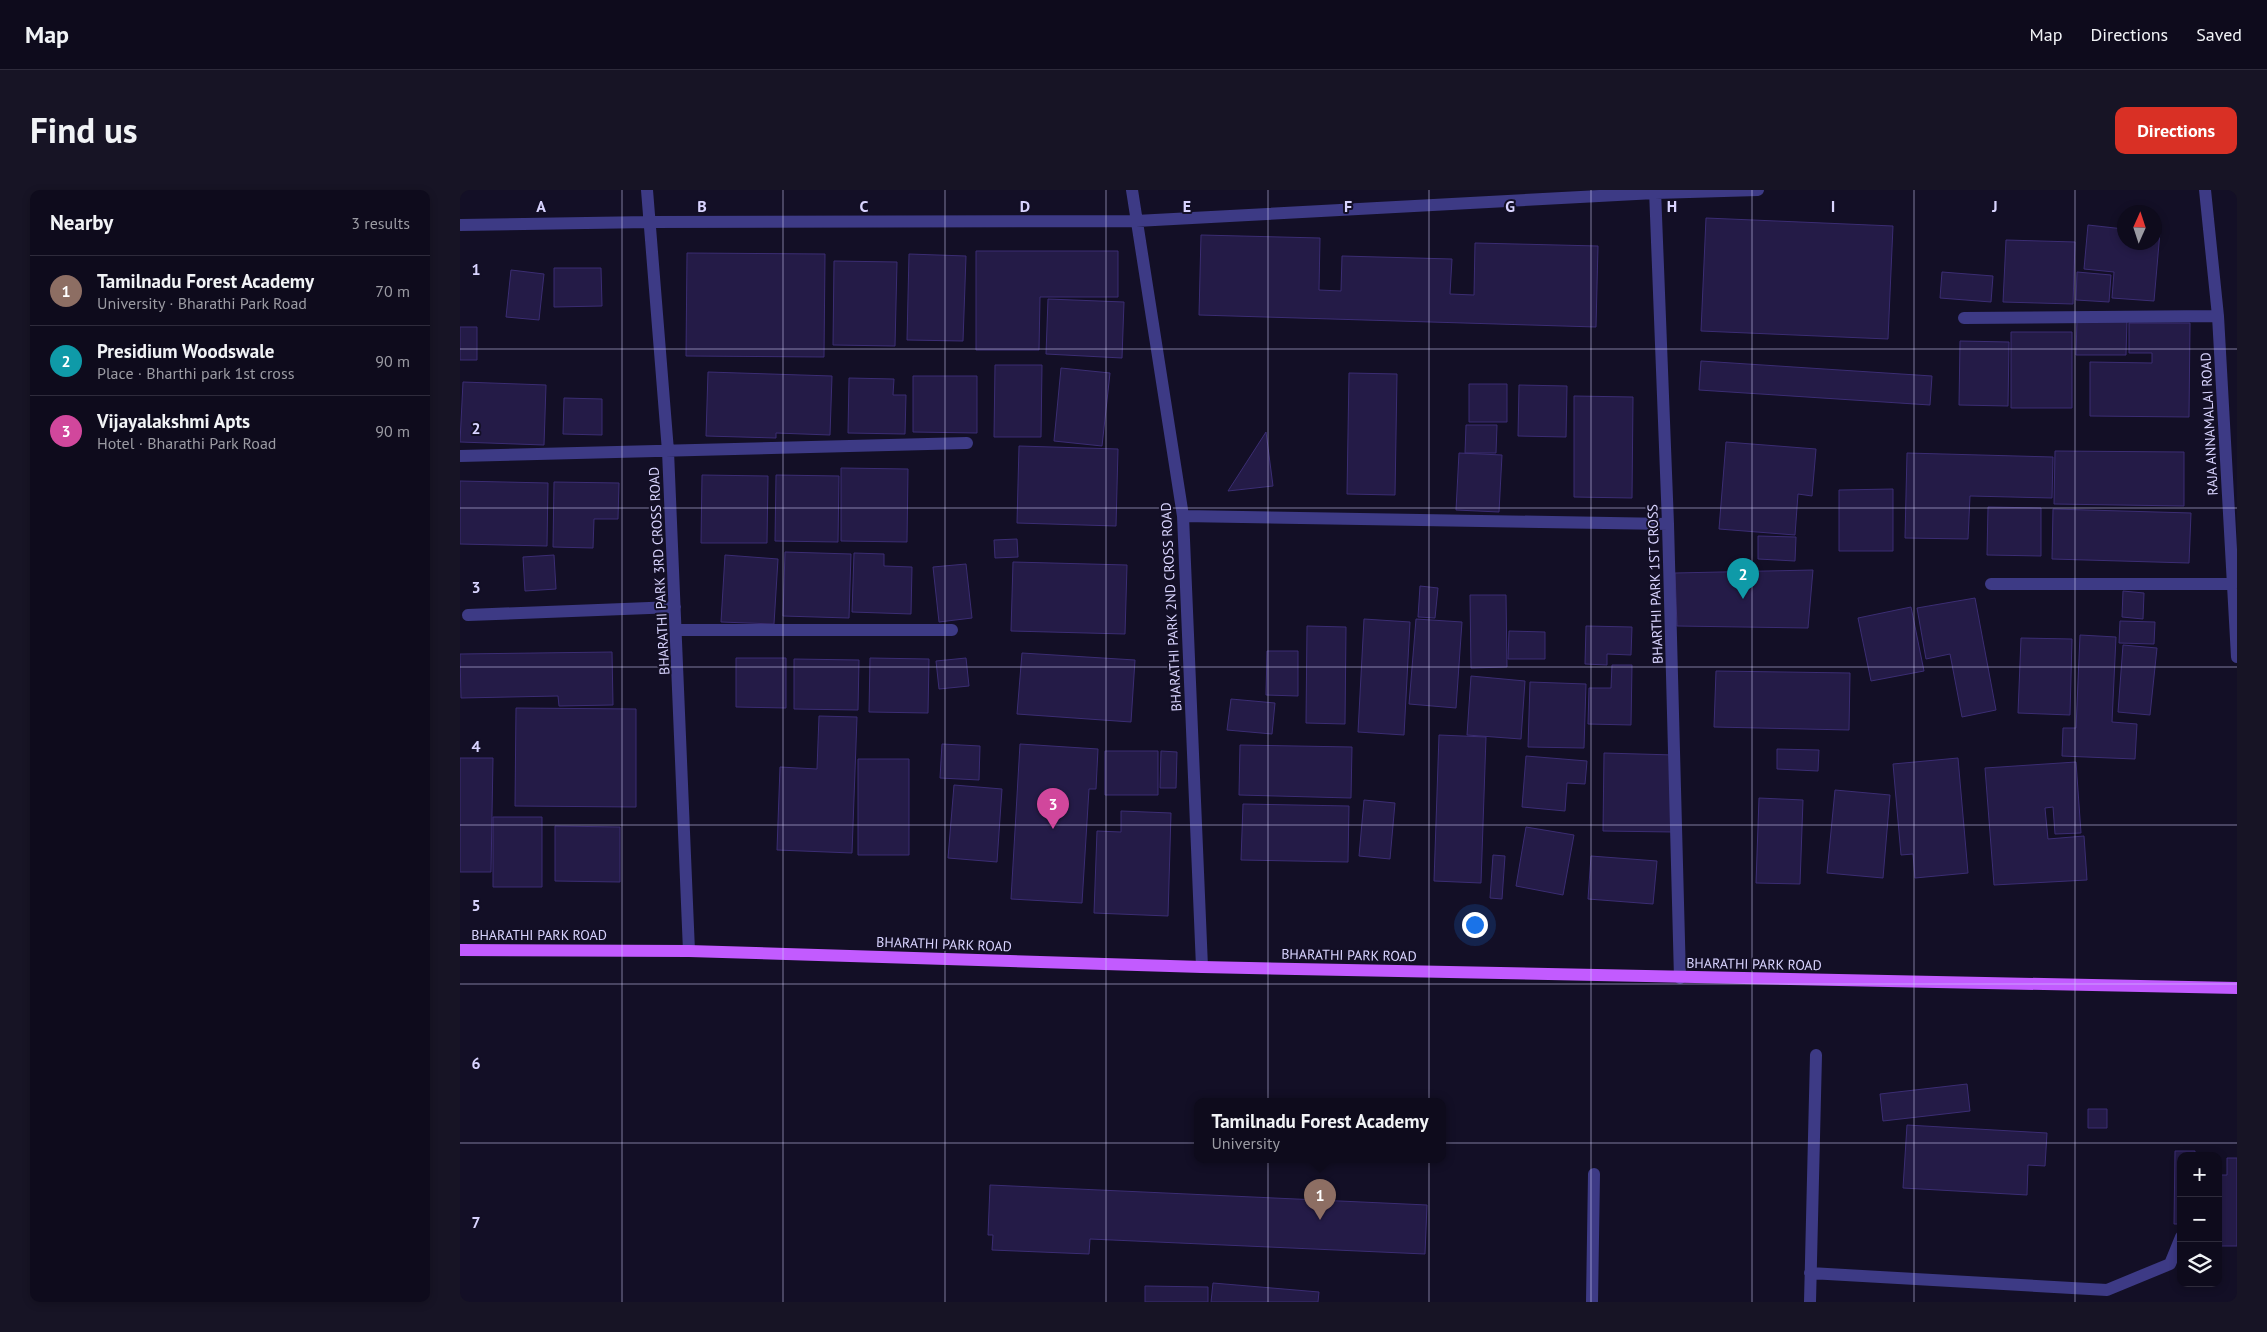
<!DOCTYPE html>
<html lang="en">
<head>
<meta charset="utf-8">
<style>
  body { margin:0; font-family:"PT Sans",sans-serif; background:#171425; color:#f1f3f6 }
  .controls { position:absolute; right:15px; bottom:15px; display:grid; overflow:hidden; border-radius:10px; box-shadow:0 2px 8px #0003 }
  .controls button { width:45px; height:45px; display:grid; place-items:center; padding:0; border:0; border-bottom:1px solid #2e2b3b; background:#0e0b1c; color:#f1f3f6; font:25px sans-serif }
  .compass { position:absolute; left:1657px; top:15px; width:45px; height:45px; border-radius:50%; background:#0e0b1c; box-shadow:0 2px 8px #0003; rotate:3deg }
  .you { position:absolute; left:1014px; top:734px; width:18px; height:18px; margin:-12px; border:4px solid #fff; border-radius:50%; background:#1a73e8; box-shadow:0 0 0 8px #1a73e833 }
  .badge { display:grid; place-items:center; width:32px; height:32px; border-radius:50%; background:#d93025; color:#fff; font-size:16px; font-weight:700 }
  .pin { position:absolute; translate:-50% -41px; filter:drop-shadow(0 1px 2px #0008) }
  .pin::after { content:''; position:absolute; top:26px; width:18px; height:15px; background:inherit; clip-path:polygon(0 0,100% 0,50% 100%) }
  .popup { position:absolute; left:734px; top:908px; width:252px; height:65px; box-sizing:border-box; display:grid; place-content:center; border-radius:10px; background:#0e0b1c; filter:drop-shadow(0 1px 4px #0005); font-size:16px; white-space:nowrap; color:#9b9ba3 }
  .popup b { font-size:19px; color:#f1f3f6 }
  .popup::after { content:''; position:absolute; left:50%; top:100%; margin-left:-10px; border:10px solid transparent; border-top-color:#0e0b1c }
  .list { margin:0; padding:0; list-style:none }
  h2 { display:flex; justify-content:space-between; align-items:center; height:65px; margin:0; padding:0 20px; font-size:21px }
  h2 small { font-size:16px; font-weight:400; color:#9b9ba3 }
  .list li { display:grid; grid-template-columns:32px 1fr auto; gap:15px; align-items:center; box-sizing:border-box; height:70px; padding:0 20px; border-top:1px solid #2e2b3b }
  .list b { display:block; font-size:19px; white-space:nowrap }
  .list p { margin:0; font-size:16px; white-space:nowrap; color:#9b9ba3 }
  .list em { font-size:16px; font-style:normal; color:#9b9ba3 }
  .icon { flex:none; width:28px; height:28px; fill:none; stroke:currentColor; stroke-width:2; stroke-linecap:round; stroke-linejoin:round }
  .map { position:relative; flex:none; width:1777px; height:1112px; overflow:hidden; border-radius:10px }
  header { display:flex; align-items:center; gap:30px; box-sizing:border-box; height:70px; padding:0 25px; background:#0e0b1c; border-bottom:1px solid #2e2b3b }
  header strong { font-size:24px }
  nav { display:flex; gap:28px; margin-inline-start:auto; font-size:18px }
  .intro { display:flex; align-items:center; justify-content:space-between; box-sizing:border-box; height:120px; padding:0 30px }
  h1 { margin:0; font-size:35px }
  .button { padding:12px 22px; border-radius:10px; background:#d93025; color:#fff; font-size:18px; font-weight:700 }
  main { display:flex; gap:30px; padding:0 30px }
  aside { flex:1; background:#0e0b1c; border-radius:10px; box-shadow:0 2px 8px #0003 }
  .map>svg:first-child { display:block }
  .building { fill:#241b47; stroke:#3b2d73 }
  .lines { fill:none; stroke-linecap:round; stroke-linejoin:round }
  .minor { stroke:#3d3a85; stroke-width:12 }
  .major { stroke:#c25bff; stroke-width:12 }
  .grid { fill:none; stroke:#d9d4ff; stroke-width:1; stroke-opacity:0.55 }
  .labels { text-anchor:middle; stroke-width:4; stroke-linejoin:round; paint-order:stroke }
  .street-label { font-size:14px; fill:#d9d4ff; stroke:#130f26 }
  .grid-label { font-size:16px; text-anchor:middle; font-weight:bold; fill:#d9d4ff; stroke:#130f26; stroke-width:4; stroke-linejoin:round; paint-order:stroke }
</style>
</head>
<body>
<header>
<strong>Map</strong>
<nav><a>Map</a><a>Directions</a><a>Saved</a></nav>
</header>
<div class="intro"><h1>Find us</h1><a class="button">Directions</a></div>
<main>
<aside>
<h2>Nearby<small>3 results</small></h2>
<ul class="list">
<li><span class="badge" style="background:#8d6e63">1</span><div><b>Tamilnadu Forest Academy</b><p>University · Bharathi Park Road</p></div><em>70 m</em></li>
<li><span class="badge" style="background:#0f9aa8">2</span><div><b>Presidium Woodswale</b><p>Place · Bharthi park 1st cross</p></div><em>90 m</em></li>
<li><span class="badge" style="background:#d1479c">3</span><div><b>Vijayalakshmi Apts</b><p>Hotel · Bharathi Park Road</p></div><em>90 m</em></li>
</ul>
</aside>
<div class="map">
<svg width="1777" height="1112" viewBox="0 0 1777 1112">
  <rect width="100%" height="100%" fill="#130f26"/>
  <!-- building -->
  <path class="building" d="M1246,28L1433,36L1428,149L1241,141Z
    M1628,35L1664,39V52H1694V42H1700L1694,111L1652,108L1654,82L1624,79Z
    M741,45L860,48L859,100L881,101L882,66L992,69L990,104L1014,105L1015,53L1138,56L1136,137L739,125Z
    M1546,50L1615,52L1613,114L1543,112Z
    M516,61H658V107H580L579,160H516Z
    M227,63L365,64L364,167L226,166Z
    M449,64L506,66L503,151L447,150Z
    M374,71L437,72L435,156L373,155Z
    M94,78H141L142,116L94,117Z
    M51,80L84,84L79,130L46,127Z
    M1482,82L1533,86L1531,112L1480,108Z
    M1617,82L1651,85L1649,112L1616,110Z
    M588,109L664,112L662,168L586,164Z
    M1617,128L1667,129L1666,165H1616Z
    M1669,133H1730L1729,227L1630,226V172L1692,173V163H1669Z
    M0,137H17V170H0Z
    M1551,142H1612V218H1551Z
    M1500,151L1549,152L1548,216L1499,215Z
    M1241,171L1472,186L1470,215L1239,200Z
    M535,175H582L581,247H534Z
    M601,178L650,183L642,256L594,251Z
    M248,182L372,186L370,245L316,243V248L246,246Z
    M889,183L937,184L935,305L887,304Z
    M453,186H517V243L453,242Z
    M389,188L434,189L433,205H446L445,244L388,243Z
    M3,192L86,195L84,255L0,252Z
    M1009,194H1047V232H1009Z
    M1059,195L1107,196L1106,247L1058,246Z
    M1114,206L1173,207L1172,308L1114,307Z
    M104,208L142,209V245L103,244Z
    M1006,235H1037L1036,263H1005Z
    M806,242L813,296L768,301Z
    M1266,252L1356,259L1352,306L1338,304L1335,345L1259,339Z
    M559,256L658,259L656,336L557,333Z
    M1595,261L1724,262V316L1594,314Z
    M999,263L1042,265L1039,322L996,320Z
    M1447,263L1593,267L1592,308L1510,306L1508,349L1445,348Z
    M381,278L448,279L447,352L381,351Z
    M242,285L308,286L307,353H241Z
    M316,285L379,286L378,352L315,351Z
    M0,291L88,293L87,356L0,354Z
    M94,292L159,293L158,329H134L133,358L93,357Z
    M1433,299V361H1379V300Z
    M1528,317L1581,318V366L1527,365Z
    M1593,319L1731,323L1729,373L1592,369Z
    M1298,346L1336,347L1335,371L1298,369Z
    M557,349L558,367L535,368L534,350Z
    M325,362L391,364L389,428L323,426Z
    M394,363L424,364V376L452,377L451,424L392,422Z
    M94,365L96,399L65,401L63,367Z
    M265,365L318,369L314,434L261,432Z
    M553,372L667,375L665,444L551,441Z
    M506,374L512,428L479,432L473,377Z
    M1353,380L1348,438L1217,436L1215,383Z
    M960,396L978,398L975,428L958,427Z
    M1663,401L1684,403L1683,429L1662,427Z
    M1010,405H1046L1047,477L1011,478Z
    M1515,408L1536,520L1502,527L1490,464L1466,469L1457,418Z
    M1451,417L1464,481L1411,491L1398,428Z
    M904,429L950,432L944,545L898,542Z
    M956,429L1002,432L996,518L949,514Z
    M1660,431L1695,432L1694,454L1659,453Z
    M847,436L886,437L885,534L846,533Z
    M1126,436L1172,437L1171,465L1147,464V475L1125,474Z
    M1049,441L1085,442V469H1048Z
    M1620,445L1656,447L1652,532L1677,534L1675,569L1602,566L1603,538H1616Z
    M1561,448L1612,449L1610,525L1558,523Z
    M1663,455L1697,458L1690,525L1658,522Z
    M807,461H838V506L806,505Z
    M152,462L153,515L99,516L98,506L1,508L0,464Z
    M562,463L675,470L671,532L557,524Z
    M276,468H326V518L276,517Z
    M410,468L469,469L468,523L409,522Z
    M506,468L509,496L479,499L476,471Z
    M334,469L399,470L398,520L334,519Z
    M1152,475H1172L1171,535L1128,534L1129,498H1151Z
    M1256,481L1390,483L1389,540L1254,537Z
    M1011,486L1065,491L1061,549L1007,545Z
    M1070,492L1126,494L1124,558L1068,557Z
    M771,509L815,513L812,544L767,540Z
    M56,518L176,519V617L55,616Z
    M359,526L397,527L392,663L317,660L320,577L357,579Z
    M979,545L1026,547L1021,693L974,691Z
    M482,554L520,556L519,590L480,588Z
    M560,554L638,559L636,599H629L622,713L551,709Z
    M780,555L892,557L891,608L779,605Z
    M1317,559L1359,560L1358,581L1317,579Z
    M645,561H698V605H645Z
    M701,561L717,562L716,598H700Z
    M1144,563L1214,565L1213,642L1143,641Z
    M1066,566L1127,571L1125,594L1107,593L1105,621L1062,617Z
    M0,568H33L31,682H0Z
    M1498,568L1508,683L1455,688L1453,664L1441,665L1433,574Z
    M398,569H449V665H398Z
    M1616,572L1621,643L1595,644L1593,617L1585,618L1588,649L1624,646L1627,690L1534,695L1525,578Z
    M494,595L542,599L537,672L488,668Z
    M1375,600L1430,605L1423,688L1367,683Z
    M1299,608L1343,610L1340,694L1296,693Z
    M904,610L935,613L930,669L899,666Z
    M783,614L889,616L888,672L781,670Z
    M661,621L711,623L708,726L634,723L637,641L661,642Z
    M33,627H82V697H33Z
    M95,636L160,637V692L95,691Z
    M1066,637L1114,645L1103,705L1056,696Z
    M1033,665L1045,666L1042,709L1030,708Z
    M1131,666L1197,671L1193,714L1128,709Z
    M1507,894L1510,921L1423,931L1420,904Z
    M1628,919H1647V938H1628Z
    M1447,935L1587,943L1585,976L1568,975L1567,1005L1443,998Z
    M1715,961H1735V966H1721V1034H1714Z
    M1767,968H1777V1056H1758V985H1767Z
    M530,995L967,1015L965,1064L630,1049L629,1064L532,1060L533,1045H528Z
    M753,1093L859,1102L858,1112H751Z
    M685,1096L748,1097V1112H685Z"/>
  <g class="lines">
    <!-- minor -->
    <path class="minor" d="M187,0L208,261L229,761
      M672,0L723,326L742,777
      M1195,0L1208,334L1220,788
      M1745,0L1758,126L1777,467
      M0,35L189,32L676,31L1195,3L1298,0
      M1504,128L1758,126
      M0,266L507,253
      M723,326L1208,334
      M1531,394H1773
      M8,425L215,417
      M217,440H492
      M1350,1083L1647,1100L1710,1074L1721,1047
      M1132,1112L1134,984
      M1350,1112L1356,865"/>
    <!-- major -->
    <path class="major" d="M0,760L229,761L742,777L1777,798"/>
  </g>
  <!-- grid -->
  <path class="grid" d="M162,0V1112M323,0V1112M485,0V1112M646,0V1112M808,0V1112M969,0V1112M1131,0V1112M1292,0V1112M1454,0V1112M1615,0V1112M0,159H1777M0,318H1777M0,477H1777M0,635H1777M0,794H1777M0,953H1777"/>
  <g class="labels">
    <!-- street labels -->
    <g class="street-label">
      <text transform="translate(1749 234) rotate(-93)" y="5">RAJA ANNAMALAI ROAD</text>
      <text transform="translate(199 381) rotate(-93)" y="5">BHARATHI PARK 3RD CROSS ROAD</text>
      <text transform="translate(1195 394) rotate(-92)" y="5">BHARTHI PARK 1ST CROSS</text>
      <text transform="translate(711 417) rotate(-93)" y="5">BHARATHI PARK 2ND CROSS ROAD</text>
      <text x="79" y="750">BHARATHI PARK ROAD</text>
      <text transform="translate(484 754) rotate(2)" y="5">BHARATHI PARK ROAD</text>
      <text transform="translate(889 765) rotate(1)" y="5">BHARATHI PARK ROAD</text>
      <text transform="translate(1294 774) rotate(1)" y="5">BHARATHI PARK ROAD</text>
    </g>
  </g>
  <g class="grid-label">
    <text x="81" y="22">A</text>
    <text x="242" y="22">B</text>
    <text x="404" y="22">C</text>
    <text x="565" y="22">D</text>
    <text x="727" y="22">E</text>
    <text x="888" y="22">F</text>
    <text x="1050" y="22">G</text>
    <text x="1212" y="22">H</text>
    <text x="1373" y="22">I</text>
    <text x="1535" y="22">J</text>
    <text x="16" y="85">1</text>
    <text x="16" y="244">2</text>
    <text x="16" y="403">3</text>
    <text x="16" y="562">4</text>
    <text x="16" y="721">5</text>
    <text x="16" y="879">6</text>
    <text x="16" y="1038">7</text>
  </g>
</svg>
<div class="controls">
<button>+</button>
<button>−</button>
<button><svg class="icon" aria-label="layers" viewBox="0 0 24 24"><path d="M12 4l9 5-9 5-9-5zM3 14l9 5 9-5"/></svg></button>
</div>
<svg class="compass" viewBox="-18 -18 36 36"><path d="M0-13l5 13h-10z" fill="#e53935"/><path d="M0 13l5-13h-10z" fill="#9b9ba3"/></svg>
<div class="you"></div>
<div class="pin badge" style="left:860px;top:1030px;background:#8d6e63">1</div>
<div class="popup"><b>Tamilnadu Forest Academy</b>University</div>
<div class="pin badge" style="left:1283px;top:409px;background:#0f9aa8">2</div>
<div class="pin badge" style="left:593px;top:639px;background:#d1479c">3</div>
</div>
</main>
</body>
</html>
